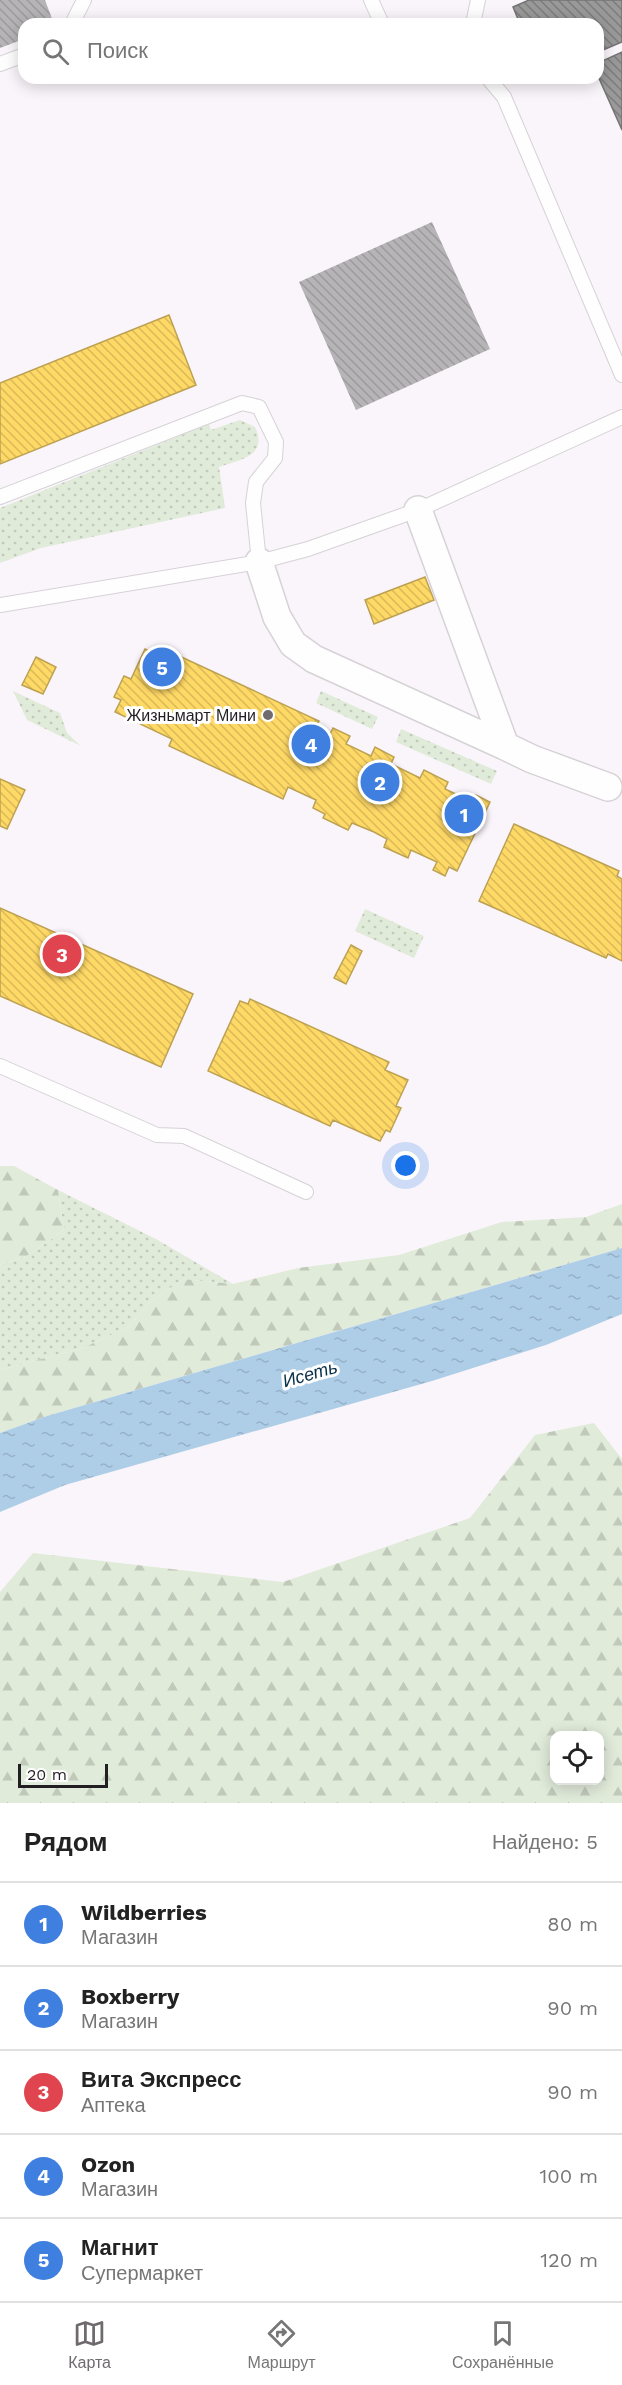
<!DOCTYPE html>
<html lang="ru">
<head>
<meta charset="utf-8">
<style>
  body { margin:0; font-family:"Work Sans",sans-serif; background:#f6f6f6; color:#222 }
  .controls { position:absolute; right:18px; bottom:18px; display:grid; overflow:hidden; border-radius:12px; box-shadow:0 3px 15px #0003 }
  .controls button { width:54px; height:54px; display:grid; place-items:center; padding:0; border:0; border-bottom:2px solid #e0e0e0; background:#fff; color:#222; font:30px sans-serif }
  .scale { position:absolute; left:18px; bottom:15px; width:90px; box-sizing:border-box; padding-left:6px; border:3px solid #221f22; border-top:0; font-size:16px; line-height:21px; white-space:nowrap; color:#221f22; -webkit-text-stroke:4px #fff; paint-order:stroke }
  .you { position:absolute; left:406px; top:1166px; width:21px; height:21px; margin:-15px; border:4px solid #fff; border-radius:50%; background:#1a73e8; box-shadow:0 0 0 9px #1a73e833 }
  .badge { display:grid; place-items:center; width:39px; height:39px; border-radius:50%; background:#6e6a6e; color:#fff; font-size:20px; font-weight:700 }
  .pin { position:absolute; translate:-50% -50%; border:3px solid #fff; box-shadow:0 2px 6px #0006 }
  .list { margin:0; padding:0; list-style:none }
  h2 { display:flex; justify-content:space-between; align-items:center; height:78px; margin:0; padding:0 24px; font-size:26px }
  h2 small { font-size:20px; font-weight:400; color:#767676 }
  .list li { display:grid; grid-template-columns:39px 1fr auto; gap:18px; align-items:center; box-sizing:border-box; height:84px; padding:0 24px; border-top:2px solid #e0e0e0 }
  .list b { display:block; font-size:22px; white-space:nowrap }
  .list p { margin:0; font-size:20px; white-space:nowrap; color:#767676 }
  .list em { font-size:20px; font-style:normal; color:#767676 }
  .icon { flex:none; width:33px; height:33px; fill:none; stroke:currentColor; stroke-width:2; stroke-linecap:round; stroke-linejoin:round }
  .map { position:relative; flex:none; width:622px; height:1803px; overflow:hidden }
  .search { position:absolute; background:#fff; box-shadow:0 3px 15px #0003; left:18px; right:18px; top:18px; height:66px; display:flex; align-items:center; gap:15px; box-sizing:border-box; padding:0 21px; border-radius:18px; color:#767676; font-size:22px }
  .sheet { height:498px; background:#fff }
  nav { display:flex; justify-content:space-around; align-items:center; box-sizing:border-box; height:84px; border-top:2px solid #e0e0e0; background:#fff; font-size:16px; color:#767676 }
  nav a { display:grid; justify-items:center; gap:3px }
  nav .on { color:#6e6a6e }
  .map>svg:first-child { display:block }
  .grass { fill:url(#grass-dots) }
  .forest { fill:url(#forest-firs); fill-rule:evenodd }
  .water { fill:url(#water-ripples) }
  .homes { fill:url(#homes-back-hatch); stroke:#bda152; stroke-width:1.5 }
  .industry { fill:url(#industry-back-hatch); stroke:#757475; stroke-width:1.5 }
  .building { fill:url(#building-back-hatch) }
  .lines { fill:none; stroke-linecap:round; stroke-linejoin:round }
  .lane-casing { stroke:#d6d2d6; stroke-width:16 }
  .street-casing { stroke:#d6d2d6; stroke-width:30 }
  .lane { stroke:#fefefe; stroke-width:14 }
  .street { stroke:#fefefe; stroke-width:27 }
  .poi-dot { fill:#6e6a6e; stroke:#fff; stroke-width:2 }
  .labels { text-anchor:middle; stroke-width:6; stroke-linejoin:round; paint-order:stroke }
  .poi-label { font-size:16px; fill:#221f22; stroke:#fff; text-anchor:end }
  .water-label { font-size:18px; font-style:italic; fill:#072f47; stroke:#fff }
</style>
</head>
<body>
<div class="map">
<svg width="622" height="1803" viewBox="0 0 622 1803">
  <defs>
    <pattern id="grass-dots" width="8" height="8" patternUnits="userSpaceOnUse" patternTransform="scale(1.5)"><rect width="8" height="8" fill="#e1ebda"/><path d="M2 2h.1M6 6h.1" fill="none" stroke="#c1c9bb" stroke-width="1.8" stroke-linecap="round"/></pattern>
    <pattern id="forest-firs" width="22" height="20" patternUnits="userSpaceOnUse" patternTransform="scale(1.5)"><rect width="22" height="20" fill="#e1ebda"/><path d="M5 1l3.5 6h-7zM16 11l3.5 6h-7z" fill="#c1c9bb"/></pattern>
    <pattern id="water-ripples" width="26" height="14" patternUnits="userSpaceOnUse" patternTransform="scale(1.5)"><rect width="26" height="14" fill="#aecee8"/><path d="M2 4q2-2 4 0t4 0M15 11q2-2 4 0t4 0" fill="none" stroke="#95b0c7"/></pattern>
    <pattern id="homes-back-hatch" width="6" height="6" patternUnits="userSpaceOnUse" patternTransform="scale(1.5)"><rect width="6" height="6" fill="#ffd966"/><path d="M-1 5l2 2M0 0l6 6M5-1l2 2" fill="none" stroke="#daba58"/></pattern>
    <pattern id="industry-back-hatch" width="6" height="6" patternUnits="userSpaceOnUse" patternTransform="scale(1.5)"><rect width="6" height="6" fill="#999"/><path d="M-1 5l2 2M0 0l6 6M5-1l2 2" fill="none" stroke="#7c7c7c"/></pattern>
    <pattern id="building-back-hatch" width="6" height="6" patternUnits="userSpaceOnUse" patternTransform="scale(1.5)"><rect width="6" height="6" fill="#b7b4b7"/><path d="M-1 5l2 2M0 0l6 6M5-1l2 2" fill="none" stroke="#9d9a9d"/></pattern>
  </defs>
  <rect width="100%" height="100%" fill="#faf5fa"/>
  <!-- grass -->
  <path class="grass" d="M240,420L255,427C269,456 239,460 219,467L225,508L41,548L0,563V508L209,424L211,430Z
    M13,691L60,713L67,733L81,746L27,720Z
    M321,691L378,717L372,729L316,703Z
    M401,729L497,771L491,784L396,742Z
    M365,909L424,936L414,958L355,931Z
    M58,1190L156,1239L233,1284L183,1279L149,1303L128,1327L83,1348L0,1370V1265L29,1255L64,1230Z"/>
  <!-- forest -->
  <path class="forest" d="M0,1166H14L58,1190L64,1230L29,1255L0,1265Z
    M622,1204V1248L47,1416L0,1433V1370L83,1348L128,1327L149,1303L183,1279L233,1284L298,1268L399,1255L502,1222L586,1217Z
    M594,1423L622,1459V1803H0V1592L33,1553L283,1582L470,1518L535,1435ZM554,1736H600V1780H554Z"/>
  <!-- water -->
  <path class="water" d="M622,1248V1314L546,1345L432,1381L65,1485L0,1512V1433L47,1416Z"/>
  <!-- homes -->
  <path class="homes" d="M169,315L196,385L0,464V383Z
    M425,577L434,600L374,624L365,600Z
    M145,649L171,661L175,654L319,721L316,727L330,734L333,728L350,736L346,744L371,756L375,747L394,757L391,764L420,778L424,770L448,782L445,789L473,802L476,795L490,802L457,871L449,867L445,876L433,870L437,862L411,850L408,858L384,847L387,839L374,832L352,823L348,830L323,818L325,814L313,808L316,800L288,787L283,799L169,746L172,739L115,712L121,700L114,697L124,676L131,679Z
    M36,657L56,667L43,694L22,685Z
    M0,779L25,790L7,829L0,826Z
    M514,824L619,871L617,876L622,879V961L608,954L606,958L479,901Z
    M0,908L193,994L161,1067L0,996Z
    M351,945L362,951L346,984L334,978Z
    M250,999L389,1062L385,1070L408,1080L396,1106L401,1108L390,1132L386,1130L380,1141L333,1120L330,1126L208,1071L240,1001L248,1004Z"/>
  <!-- industry -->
  <path class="industry" d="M529,0H622V42L598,52V24H520L513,7Z
    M622,52V130L598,76V63Z"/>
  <!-- building -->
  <path class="building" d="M0,0H45L54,24H24V39L0,48Z
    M432,222L490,349L356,410L299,282Z"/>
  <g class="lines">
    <defs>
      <path id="lane" d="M371,0L382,24
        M72,24L84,0
        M473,24L478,0
        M0,64L24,55
        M488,78L504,97L622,375
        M0,497L242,403L259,407L276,442L275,458L256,482L253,503L259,562
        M0,605L259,562L308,549L418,510L622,417
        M0,1066L157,1135L184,1136L306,1192"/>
      <path id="street" d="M418,510L505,746L532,759L608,787
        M259,562L277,617L293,644L314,659L505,746"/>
    </defs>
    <!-- lane casing -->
    <use href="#lane" class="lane-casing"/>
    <!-- street casing -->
    <use href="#street" class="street-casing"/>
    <!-- lane -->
    <use href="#lane" class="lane"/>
    <!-- street -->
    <use href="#street" class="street"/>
  </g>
  <!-- markers -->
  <circle class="poi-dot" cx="268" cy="715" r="6"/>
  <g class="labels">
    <!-- poi labels -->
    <g class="poi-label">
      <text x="256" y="721">Жизньмарт Мини</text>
    </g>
    <!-- water labels -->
    <g class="water-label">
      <text transform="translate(310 1374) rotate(-16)" y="6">Исеть</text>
    </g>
  </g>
</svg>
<div class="controls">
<button><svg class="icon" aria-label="locate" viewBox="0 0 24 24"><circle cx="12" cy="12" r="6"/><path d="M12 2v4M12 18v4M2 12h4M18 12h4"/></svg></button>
</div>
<div class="scale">20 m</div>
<div class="you"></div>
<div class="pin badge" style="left:464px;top:814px;background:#3f7fe0">1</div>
<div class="pin badge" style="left:380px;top:782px;background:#3f7fe0">2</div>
<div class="pin badge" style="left:62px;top:954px;background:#e0444e">3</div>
<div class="pin badge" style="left:311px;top:744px;background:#3f7fe0">4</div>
<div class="pin badge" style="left:162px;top:667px;background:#3f7fe0">5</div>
<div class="search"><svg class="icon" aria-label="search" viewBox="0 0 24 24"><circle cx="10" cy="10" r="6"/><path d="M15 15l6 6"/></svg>Поиск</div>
</div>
<section class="sheet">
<h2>Рядом<small>Найдено: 5</small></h2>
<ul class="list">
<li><span class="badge" style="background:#3f7fe0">1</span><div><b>Wildberries</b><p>Магазин</p></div><em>80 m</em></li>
<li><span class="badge" style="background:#3f7fe0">2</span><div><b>Boxberry</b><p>Магазин</p></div><em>90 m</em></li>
<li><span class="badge" style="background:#e0444e">3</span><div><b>Вита Экспресс</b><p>Аптека</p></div><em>90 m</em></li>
<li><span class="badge" style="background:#3f7fe0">4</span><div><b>Ozon</b><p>Магазин</p></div><em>100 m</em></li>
<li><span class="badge" style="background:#3f7fe0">5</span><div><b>Магнит</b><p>Супермаркет</p></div><em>120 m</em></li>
</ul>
</section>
<nav>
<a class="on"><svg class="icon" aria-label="map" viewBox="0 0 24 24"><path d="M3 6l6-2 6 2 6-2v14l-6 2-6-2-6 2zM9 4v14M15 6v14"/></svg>Карта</a>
<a><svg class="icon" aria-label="directions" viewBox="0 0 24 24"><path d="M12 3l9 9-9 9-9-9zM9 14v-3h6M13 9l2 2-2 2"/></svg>Маршрут</a>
<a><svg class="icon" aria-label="saved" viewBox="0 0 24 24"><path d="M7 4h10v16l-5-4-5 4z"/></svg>Сохранённые</a>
</nav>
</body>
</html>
